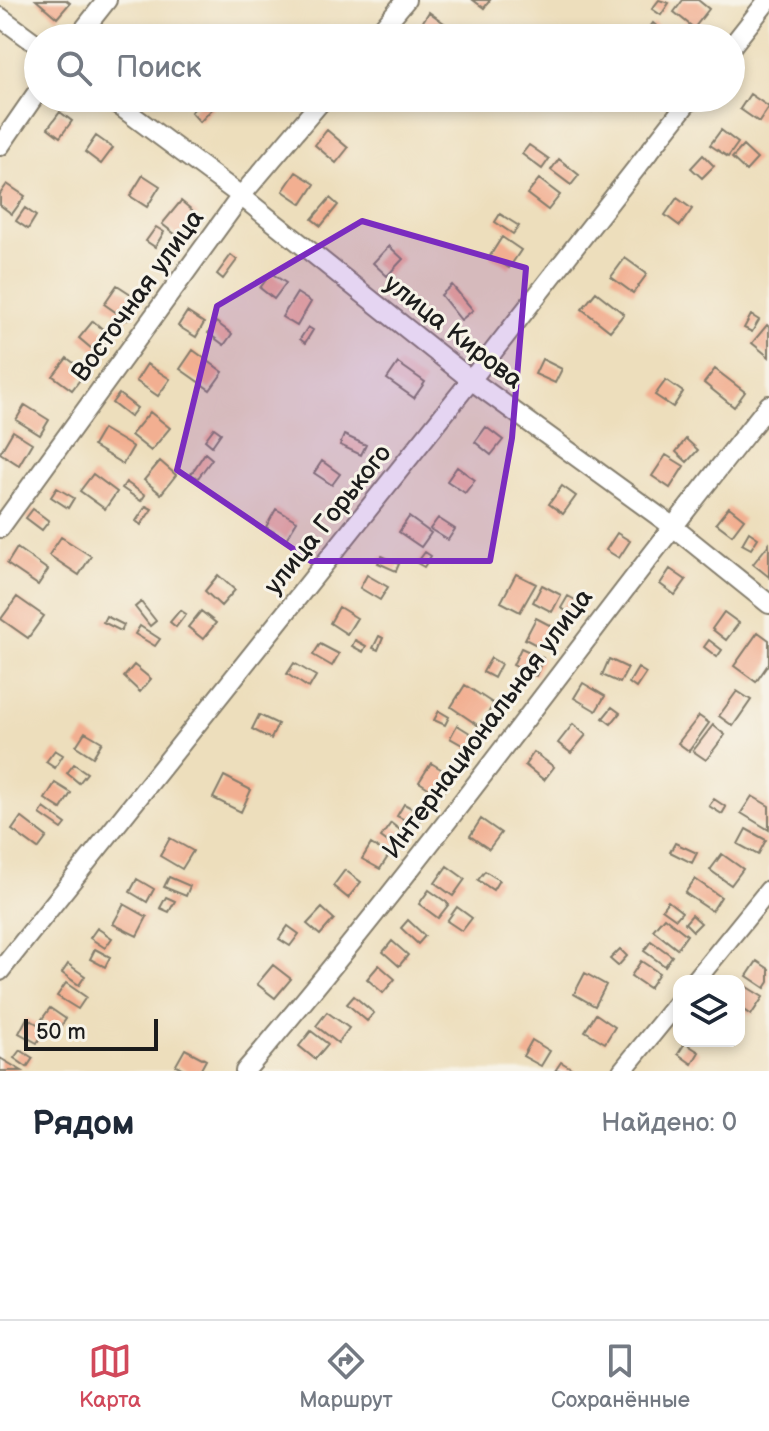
<!DOCTYPE html>
<html lang="ru">
<head>
<meta charset="utf-8">
<style>
  body { margin:0; font-family:"Balsamiq Sans",sans-serif; background:#f2f2f3; color:#1f2937 }
  .controls { position:absolute; right:24px; bottom:24px; display:grid; overflow:hidden; border-radius:16px; box-shadow:0 4px 12px #0003 }
  .controls button { width:72px; height:72px; display:grid; place-items:center; padding:0; border:0; border-bottom:2px solid #e0e1e3; background:#fff; color:#1f2937; font:40px sans-serif }
  .scale { position:absolute; left:24px; bottom:20px; width:134px; box-sizing:border-box; padding-left:8px; border:4px solid #1c1c1c; border-top:0; font-size:22px; line-height:28px; white-space:nowrap; color:#1c1c1c; -webkit-text-stroke:6px #f7f3e8; paint-order:stroke }
  .list { margin:0; padding:0; list-style:none }
  h2 { display:flex; justify-content:space-between; align-items:center; height:104px; margin:0; padding:0 32px; font-size:34px }
  h2 small { font-size:26px; font-weight:400; color:#747a83 }
  .icon { flex:none; width:44px; height:44px; fill:none; stroke:currentColor; stroke-width:2; stroke-linecap:round; stroke-linejoin:round }
  .map { position:relative; flex:none; width:769px; height:1071px; overflow:hidden }
  .search { position:absolute; background:#fff; box-shadow:0 4px 12px #0003; left:24px; right:24px; top:24px; height:88px; display:flex; align-items:center; gap:20px; box-sizing:border-box; padding:0 28px; border-radius:44px; color:#747a83; font-size:30px }
  .sheet { height:248px; background:#fff }
  nav { display:flex; justify-content:space-around; align-items:center; box-sizing:border-box; height:112px; border-top:2px solid #e0e1e3; background:#fff; font-size:22px; color:#747a83 }
  nav a { display:grid; justify-items:center; gap:4px }
  nav .on { color:#d1495b }
  .map>svg:first-child { display:block }
  .building { fill:#f2af91 }
  .lines { fill:none; stroke-linecap:round; stroke-linejoin:round }
  .street-casing { stroke:#847d6c; stroke-width:22 }
  .street { stroke:#fff; stroke-width:18 }
  .marked { fill:#7b2cbf; fill-opacity:0.2; stroke:#7b2cbf; stroke-width:6; stroke-linejoin:round }
  .labels { text-anchor:middle; stroke-width:6; stroke-linejoin:round; paint-order:stroke }
  .street-label { font-size:26px; fill:#1c1c1c; stroke:#f7f3e8 }
</style>
</head>
<body>
<div class="map">
<svg width="769" height="1071" viewBox="0 0 769 1071">
  <rect width="100%" height="100%" fill="#f7f3e8"/>
  <filter id="ink" filterUnits="userSpaceOnUse"><feTurbulence type="fractalNoise" baseFrequency=".0125" numOctaves="2"/><feDisplacementMap in="SourceGraphic" scale="16" xChannelSelector="R" yChannelSelector="G"/><feConvolveMatrix kernelMatrix="1 2 1 2 8 2 1 2 1" color-interpolation-filters="sRGB"/></filter>
  <filter id="wash" filterUnits="userSpaceOnUse"><feTurbulence type="fractalNoise" baseFrequency=".006" numOctaves="4" result="noise"/><feDisplacementMap in="SourceGraphic" scale="32" xChannelSelector="R" yChannelSelector="G"/><feGaussianBlur stdDeviation="1.8" result="paint"/><feColorMatrix in="noise" values="0 0 0 0 0 0 0 0 0 0 0 0 0 0 0 0 0 1.4 0 .05"/><feComposite in="paint" operator="in"/></filter>
  <g filter="url(#wash)">
    <rect width="100%" height="100%" fill="#eddebc"/>
    <g id="blocks">
      <!-- building -->
      <path class="building" d="M36,0H66L70,3L57,18Z
        M473,0H490L484,8Z
        M659,0L669,3L661,15L652,9Z
        M683,0H698L709,9L694,28L674,12Z
        M429,12L444,23L437,34L422,23Z
        M653,23L671,38H642Z
        M750,94L769,107L759,122L740,109Z
        M205,98L214,107L200,122L191,112Z
        M575,98H601L592,111Z
        M60,112L72,121L60,137L48,128Z
        M327,130L348,148L336,163L315,145Z
        M721,130L738,143L728,157L710,145Z
        M96,136L113,148L101,164L85,152Z
        M529,145L549,159L542,169L522,154Z
        M743,146L757,159L746,171L732,158Z
        M703,155L714,166L702,178L691,168Z
        M559,159L579,175L571,185L551,170Z
        M296,172L315,184L302,204L283,191Z
        M143,175L160,186L147,207L130,196Z
        M539,179L560,195L548,210L527,194Z
        M7,184L25,196L12,214L0,205V194Z
        M330,198L338,205L321,226L312,219Z
        M677,198L692,209L680,226L665,215Z
        M181,201L198,215L180,238L162,224Z
        M25,208L36,216L28,229L16,221Z
        M500,214L519,226L513,234L495,222Z
        M156,227L164,232L155,247L146,241Z
        M502,237L521,250L509,268L490,256Z
        M389,246L403,259L387,276L373,263Z
        M231,255L237,260L223,279L217,274Z
        M625,258L647,274L633,293L611,277Z
        M271,273L286,283L274,299L260,288Z
        M117,285L140,300L127,320L104,304Z
        M452,285L473,310L461,320L441,295Z
        M596,292L624,314L610,331L582,309Z
        M297,293L311,302L297,326L282,317Z
        M187,312L204,323L196,337L178,326Z
        M751,315L759,320L752,332L744,328Z
        M93,321L112,337L98,354L79,338Z
        M216,322L232,334L224,345L208,333Z
        M767,325L769,327V357L752,343Z
        M308,327L313,330L305,343L300,339Z
        M193,350L223,372L210,390L180,369Z
        M67,358L86,372L72,390L53,376Z
        M542,359L562,369L555,383L535,374Z
        M398,363L425,382L414,398L387,379Z
        M147,364L170,379L158,396L136,381Z
        M715,369L745,392L734,407L704,383Z
        M666,380L683,392L673,407L655,395Z
        M119,394L137,408L130,417L112,403Z
        M25,405L49,420L40,435L16,420Z
        M150,412L170,428L151,451L131,435Z
        M486,427L503,440L491,455L475,442Z
        M214,428L221,433L212,446L205,440Z
        M103,429L133,447L123,464L93,446Z
        M13,431L32,443L19,465L0,453Z
        M344,435L366,445L361,455L340,445Z
        M686,439L698,450L687,462L676,452Z
        M205,453L212,459L198,478L191,474Z
        M666,455L684,466L670,488L652,476Z
        M160,461L176,475L161,494L144,480Z
        M322,461L340,474L332,485L314,473Z
        M457,467L475,480L465,493L447,481Z
        M93,474L117,492L105,509L80,491Z
        M126,482L145,495L141,501L122,488Z
        M562,486L576,496L563,514L549,504Z
        M57,488L74,498L68,508L51,497Z
        M146,506L152,509L141,525L136,521Z
        M729,507L744,519L732,535L716,523Z
        M33,509L49,521L42,530L26,518Z
        M276,509L297,521L286,539L266,527Z
        M409,517L431,533L421,547L399,532Z
        M438,518L455,529L448,540L430,529Z
        M749,532L758,538L751,549L742,544Z
        M617,533L630,541L619,558L606,550Z
        M61,537L91,556L79,575L49,555Z
        M769,544V577L753,564Z
        M17,548L48,570L38,585L7,564Z
        M425,552L431,556L424,567L417,563Z
        M382,556L399,564L396,571L378,563Z
        M670,569L686,580L675,595L660,584Z
        M516,574L536,584L520,612L501,602Z
        M218,575L235,590L221,606L205,591Z
        M367,575L388,587L380,600L360,588Z
        M542,585L561,595L552,612L533,602Z
        M568,596L586,606L579,618L561,608Z
        M17,597L44,616L28,638L1,619Z
        M141,602L156,621L150,626L135,607Z
        M339,607L357,618L347,634L330,623Z
        M180,610L186,614L176,627L170,622Z
        M201,611L216,623L203,639L188,627Z
        M724,612L739,623L726,640L712,629Z
        M106,616L124,625L121,631L103,622Z
        M536,618L557,629L546,650L525,639Z
        M140,626L160,639L155,646L135,634Z
        M758,632L769,640V663L756,682L734,666Z
        M379,636L383,638L378,650L373,648Z
        M355,640L366,646L363,652L352,646Z
        M709,640L722,650L717,657L704,647Z
        M320,644L339,654L332,666L313,655Z
        M521,648L543,658L536,676L513,665Z
        M491,658L501,664L494,678L483,672Z
        M609,659L628,668L620,683L602,675Z
        M294,663L316,676L309,688L287,674Z
        M134,665L151,679L140,692L124,677Z
        M638,668L646,673L636,688L629,683Z
        M583,683L605,696L596,711L574,698Z
        M465,685L494,704L479,726L451,707Z
        M737,691L751,700L733,726L719,716Z
        M612,707L620,713L611,724L603,718Z
        M439,711L449,717L445,725L434,720Z
        M259,715L278,724L271,739L252,729Z
        M699,716L709,723L689,751L678,743Z
        M573,724L586,735L571,753L558,743Z
        M457,725L478,738L471,750L450,738Z
        M713,725L725,735L706,760L693,751Z
        M85,732L102,742L93,757L76,746Z
        M55,750L63,755L55,768L46,762Z
        M534,752L554,767L544,780L525,765Z
        M431,763L454,777L441,796L419,782Z
        M74,764L87,773L79,783L67,773Z
        M224,776L251,790L241,812L213,798Z
        M55,783L71,793L61,809L45,799Z
        M752,796L769,806V830L741,813Z
        M714,799L726,807L722,814L709,806Z
        M404,804L423,814L417,826L397,816Z
        M44,808L66,824L62,829L40,814Z
        M21,817L47,837L38,849L12,830Z
        M481,819L501,833L489,849L470,836Z
        M391,823L409,837L399,850L381,837Z
        M746,829L766,840L758,855L738,844Z
        M170,838L193,851L182,869L160,856Z
        M675,843L697,853L692,863L670,852Z
        M371,844L389,855L380,869L362,859Z
        M722,854L743,869L731,885L710,870Z
        M447,866L465,879L453,896L435,883Z
        M345,870L361,882L348,898L333,886Z
        M485,871L499,880L493,890L478,880Z
        M169,877L190,886L186,896L164,887Z
        M137,879L154,889L147,902L130,892Z
        M695,879L721,897L712,911L685,893Z
        M429,890L449,904L438,918L419,904Z
        M166,897L175,901L169,912L160,908Z
        M668,901L682,912L676,919L662,909Z
        M124,904L147,917L137,936L113,924Z
        M457,907L472,918L462,931L447,921Z
        M322,908L334,919L320,935L307,924Z
        M692,915L701,923L693,931L685,923Z
        M664,917L687,935L677,949L653,930Z
        M408,920L425,936L418,944L401,928Z
        M288,926L299,934L290,946L279,939Z
        M97,928L112,938L105,948L90,938Z
        M392,941L408,955L399,966L383,952Z
        M651,941L672,956L665,966L644,951Z
        M95,949L110,957L105,967L90,959Z
        M620,949L627,956L618,966L610,959Z
        M641,961L659,973L649,988L631,976Z
        M757,961L769,969V982L765,988L747,976Z
        M68,964L85,976L79,985L62,973Z
        M273,965L291,979L275,998L257,984Z
        M379,965L395,979L383,993L367,979Z
        M585,973L606,985L595,1006L574,994Z
        M66,983L86,997L78,1009L57,996Z
        M742,984L763,997L751,1015L739,1007V988Z
        M354,996L374,1013L367,1021L347,1004Z
        M50,1008L66,1019L58,1030L42,1019Z
        M327,1012L349,1028L338,1043L316,1026Z
        M596,1014L615,1027L605,1043L585,1031Z
        M27,1018L46,1029L37,1043L19,1033Z
        M311,1031L328,1044L315,1059L299,1046Z
        M532,1040L550,1051L541,1066L523,1056Z
        M685,1043L699,1052L692,1064L678,1054Z
        M185,1049L206,1060L200,1071H187L176,1065Z
        M20,1050L33,1058L27,1067L14,1058Z
        M0,1058L22,1071H0Z
        M561,1062L576,1071H555Z"/>
    </g>
  </g>
  <g filter="url(#ink)">
    <use href="#blocks" fill-opacity="0" stroke="#847d6c" stroke-width="2"/>
    <g class="lines">
      <defs>
        <path id="street" d="M0,17L38,45
          M77,38L107,0
          M374,38L406,0
          M731,47L768,0
          M109,98L241,196L471,380L672,526L769,604
          M0,146L38,91
          M0,528L241,196L324,98
          M0,971L471,380L691,98
          M695,981L769,890
          M245,1071C429,857 592,625 769,405
          M622,1071L679,1001"/>
      </defs>
      <!-- street casing -->
      <use href="#street" class="street-casing"/>
      <!-- street -->
      <use href="#street" class="street"/>
    </g>
  </g>
  <!-- marked area -->
  <path class="marked" d="M362,221L526,268L512,438L490,561H311L177,470L217,306Z"/>
  <g class="labels">
    <!-- street labels -->
    <g class="street-label">
      <text transform="translate(137 295) rotate(-54)" y="9">Восточная улица</text>
      <text transform="translate(454 331) rotate(38)" y="9">улица Кирова</text>
      <text transform="translate(327 519) rotate(-51)" y="9">улица Горького</text>
      <text transform="translate(487 723) rotate(-53)" y="9">Интернациональная улица</text>
    </g>
  </g>
</svg>
<div class="controls">
<button><svg class="icon" aria-label="layers" viewBox="0 0 24 24"><path d="M12 4l9 5-9 5-9-5zM3 14l9 5 9-5"/></svg></button>
</div>
<div class="scale">50 m</div>
<div class="search"><svg class="icon" aria-label="search" viewBox="0 0 24 24"><circle cx="10" cy="10" r="6"/><path d="M15 15l6 6"/></svg>Поиск</div>
</div>
<section class="sheet">
<h2>Рядом<small>Найдено: 0</small></h2>
<ul class="list">
</ul>
</section>
<nav>
<a class="on"><svg class="icon" aria-label="map" viewBox="0 0 24 24"><path d="M3 6l6-2 6 2 6-2v14l-6 2-6-2-6 2zM9 4v14M15 6v14"/></svg>Карта</a>
<a><svg class="icon" aria-label="directions" viewBox="0 0 24 24"><path d="M12 3l9 9-9 9-9-9zM9 14v-3h6M13 9l2 2-2 2"/></svg>Маршрут</a>
<a><svg class="icon" aria-label="saved" viewBox="0 0 24 24"><path d="M7 4h10v16l-5-4-5 4z"/></svg>Сохранённые</a>
</nav>
</body>
</html>
